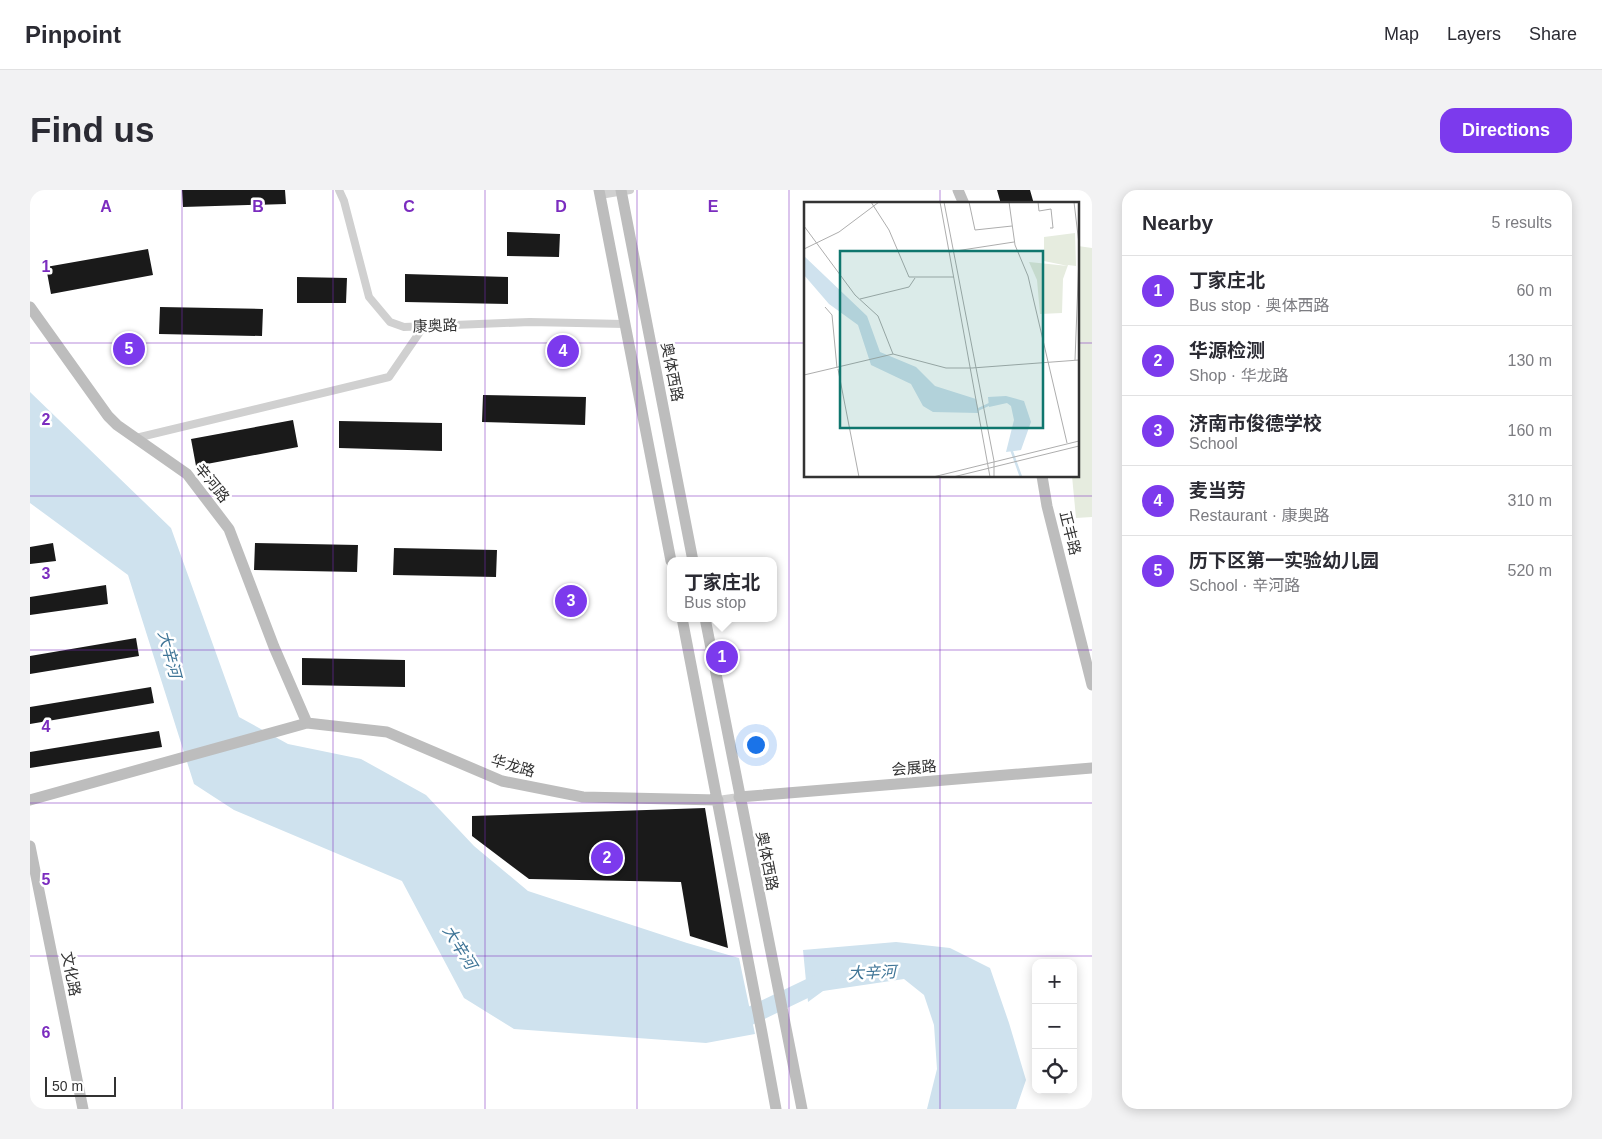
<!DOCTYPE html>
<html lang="en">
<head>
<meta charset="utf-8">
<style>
  body { margin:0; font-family:Helvetica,"Noto Sans SC",sans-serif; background:#f2f2f3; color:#2b2b33 }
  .controls { position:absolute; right:15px; bottom:15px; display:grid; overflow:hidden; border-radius:10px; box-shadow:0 2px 12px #0003 }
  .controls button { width:45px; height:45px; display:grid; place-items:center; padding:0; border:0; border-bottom:1px solid #e1e1e2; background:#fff; color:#2b2b33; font:25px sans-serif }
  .scale { position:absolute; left:15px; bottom:12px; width:71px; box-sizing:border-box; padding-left:5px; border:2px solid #333; border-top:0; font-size:14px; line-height:18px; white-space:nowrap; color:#333; -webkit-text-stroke:4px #fff; paint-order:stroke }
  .you { position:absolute; left:725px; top:554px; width:18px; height:18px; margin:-12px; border:4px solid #fff; border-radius:50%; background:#1a73e8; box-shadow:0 0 0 8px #1a73e833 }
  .badge { display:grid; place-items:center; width:32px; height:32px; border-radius:50%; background:#7c3aed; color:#fff; font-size:16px; font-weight:700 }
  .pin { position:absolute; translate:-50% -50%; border:2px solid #fff; box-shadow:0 1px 5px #0006 }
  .popup { position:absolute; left:637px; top:367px; width:110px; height:65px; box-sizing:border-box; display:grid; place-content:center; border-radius:10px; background:#fff; filter:drop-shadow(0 1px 4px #0005); font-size:16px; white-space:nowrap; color:#7c7c81 }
  .popup b { font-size:19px; color:#2b2b33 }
  .popup::after { content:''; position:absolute; left:50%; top:100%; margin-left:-10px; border:10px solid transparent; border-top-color:#fff }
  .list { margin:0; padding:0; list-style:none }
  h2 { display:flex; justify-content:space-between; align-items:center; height:65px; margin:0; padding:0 20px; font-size:21px }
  h2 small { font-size:16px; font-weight:400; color:#7c7c81 }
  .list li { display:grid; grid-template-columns:32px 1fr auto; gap:15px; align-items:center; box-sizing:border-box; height:70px; padding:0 20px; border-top:1px solid #e1e1e2 }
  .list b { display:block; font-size:19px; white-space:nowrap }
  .list p { margin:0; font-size:16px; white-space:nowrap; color:#7c7c81 }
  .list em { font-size:16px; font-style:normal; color:#7c7c81 }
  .icon { flex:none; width:28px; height:28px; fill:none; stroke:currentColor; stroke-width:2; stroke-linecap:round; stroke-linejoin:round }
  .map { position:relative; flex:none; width:1062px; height:919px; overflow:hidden; border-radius:15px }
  header { display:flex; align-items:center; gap:30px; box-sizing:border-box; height:70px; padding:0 25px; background:#fff; border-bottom:1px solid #e1e1e2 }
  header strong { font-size:24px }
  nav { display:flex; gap:28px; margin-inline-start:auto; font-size:18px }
  .intro { display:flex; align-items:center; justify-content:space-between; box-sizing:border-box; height:120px; padding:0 30px }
  h1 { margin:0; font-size:35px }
  .button { padding:12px 22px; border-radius:15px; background:#7c3aed; color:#fff; font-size:18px; font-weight:700 }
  main { display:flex; gap:30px; padding:0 30px }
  aside { flex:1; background:#fff; border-radius:15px; box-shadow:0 2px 12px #0003 }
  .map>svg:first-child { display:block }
  .green { fill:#e6ecdf }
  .water { fill:#cfe2ee }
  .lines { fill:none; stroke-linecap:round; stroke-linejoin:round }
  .river { stroke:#cfe2ee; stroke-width:18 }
  .building { fill:#1a1a1a }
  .street { stroke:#d0d0d0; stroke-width:8 }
  .secondary { stroke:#bdbdbd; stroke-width:11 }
  .grid { fill:none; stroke:#7b2cbf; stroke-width:1; stroke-opacity:0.55 }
  .labels { text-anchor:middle; stroke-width:5; stroke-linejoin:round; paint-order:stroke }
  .street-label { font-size:15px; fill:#333; stroke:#fff }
  .water-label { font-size:16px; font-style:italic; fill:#3f7597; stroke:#fff }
  .inset-river { fill:none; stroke:#cfe2ee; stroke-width:2.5 }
  .inset-road { fill:none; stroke:#adadad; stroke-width:1 }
  .view { fill:#0f766e; fill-opacity:0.15; stroke:#0f766e; stroke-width:2.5 }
  .inset-edge { fill:none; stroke:#333; stroke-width:2.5 }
  .grid-label { font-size:16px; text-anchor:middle; font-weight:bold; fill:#7b2cbf; stroke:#fff; stroke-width:5; stroke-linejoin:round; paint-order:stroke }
</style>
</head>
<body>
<header>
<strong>Pinpoint</strong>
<nav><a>Map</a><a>Layers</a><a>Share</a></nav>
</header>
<div class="intro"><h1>Find us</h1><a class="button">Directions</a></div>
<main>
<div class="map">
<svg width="1062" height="919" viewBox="0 0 1062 919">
  <rect width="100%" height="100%" fill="#fff"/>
  <!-- green -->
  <path class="green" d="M1048,56L1062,58V327L1046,328L1042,286H1048Z"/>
  <!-- water -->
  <path class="water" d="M0,202L141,338L209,527L258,554L331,569L396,605L444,656L498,701L657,753L709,768L725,844L676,853L484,839L434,808L372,691L204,620L164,594L98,385L0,313Z
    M866,752L920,758L960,778L979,833L996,890L986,919H897L907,879L904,835L894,805L874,789L793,801L778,812L773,760Z"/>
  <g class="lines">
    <!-- river -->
    <path class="river" d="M699,836L797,789"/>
  </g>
  <!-- building -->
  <path class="building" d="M152,0H255L256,14L153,17Z
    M967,0H1000L1004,14H971Z
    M477,42L530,44L529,67L477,66Z
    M118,59L123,85L21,104L16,77Z
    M375,84L478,87V114L375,112Z
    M267,87L317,88L316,113H267Z
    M130,117L233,119L232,146L129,144Z
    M453,205L556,207L555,235L452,232Z
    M263,230L268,257L166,276L161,249Z
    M309,231L412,233V261L309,258Z
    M23,353L26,371L0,374V357Z
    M225,353L328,355L327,382L224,380Z
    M364,358L467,360L466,387L363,385Z
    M76,395L78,414L0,425V407Z
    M106,448L109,466L0,484V466Z
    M272,468L375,470V497L272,495Z
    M121,497L124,513L0,534V517Z
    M129,541L132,557L0,578V562Z
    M675,618L698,758L660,746L651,692L499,689L442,646V626Z"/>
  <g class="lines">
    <!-- street -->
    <path class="street" d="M309,0L314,11L339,107L360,132L374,137L500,132L594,134
      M570,5L600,0
      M106,248L359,187L394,136
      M688,610L709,607"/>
    <!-- secondary -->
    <path class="secondary" d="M569,0L641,371
      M591,0L663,371
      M928,0L934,14
      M0,117L78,226L87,235L157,284L199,339L244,457L277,533
      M1012,286L1017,316L1062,495
      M652,428L732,843L746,919
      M675,428L772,919
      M709,607L1062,578
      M0,610L277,533L357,542L472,591L553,607L688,610
      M0,656L53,919"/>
  </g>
  <!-- grid -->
  <path class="grid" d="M152,0V919M303,0V919M455,0V919M607,0V919M759,0V919M910,0V14M0,153H776M1048,153H1062M910,286V919M0,306H1062M0,460H1062M0,613H1062M0,766H1062"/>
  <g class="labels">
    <!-- street labels -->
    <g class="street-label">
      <text transform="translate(405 136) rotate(-2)" y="5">康奥路</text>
      <text transform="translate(642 182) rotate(79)" y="5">奥体西路</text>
      <text transform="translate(182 293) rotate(51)" y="5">辛河路</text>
      <text transform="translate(1040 343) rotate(76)" y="5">正丰路</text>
      <text transform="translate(483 576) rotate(16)" y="5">华龙路</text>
      <text transform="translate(884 578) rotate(-5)" y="5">会展路</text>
      <text transform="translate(737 671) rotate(79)" y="5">奥体西路</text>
      <text transform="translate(41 784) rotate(79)" y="5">文化路</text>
    </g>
    <!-- water labels -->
    <g class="water-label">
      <text transform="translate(140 464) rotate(75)" y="6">大辛河</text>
      <text transform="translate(430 757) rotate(58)" y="6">大辛河</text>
      <text transform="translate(842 782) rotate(-2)" y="6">大辛河</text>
    </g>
  </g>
  <!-- overview -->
  <g transform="translate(774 12)">
    <rect width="275" height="275" fill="#fff"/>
    <path d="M271,31L272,64L264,63L259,77L258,111L236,112L233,78L225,60L264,64L240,59V35Z" fill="#e6ecdf"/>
    <path d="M0,54L63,114L76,150L112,165L131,184L172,197L175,211L129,210L119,204L107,182L67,163L54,123L25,102L0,73ZM202,194L220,199L227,220L217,248L202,250L210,218L207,204L203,201L185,205L184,195Z" fill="#cfe2ee"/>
    <path class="inset-river" d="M173,208L188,201M207,247L217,275"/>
    <path class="inset-road" d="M67,0L85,28L105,75H150M136,0L186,275M140,0L190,259V275M165,0L171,28L208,24M205,0L211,43L224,74L263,241M234,0L235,9L247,7L249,26H246M270,0L275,42M0,24L51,93L74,114L89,152M0,47L35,30L75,0M145,50L210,40M56,97L105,85L111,76M21,105L28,113L33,166M271,158L275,54M168,166L275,158M34,167L55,275M0,173L89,152L142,166H168M129,275L275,239M149,275L275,244"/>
    <path class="view" d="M36,49H239V226H36Z"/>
    <rect width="275" height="275" class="inset-edge"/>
  </g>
  <g class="grid-label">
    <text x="76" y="22">A</text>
    <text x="228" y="22">B</text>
    <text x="379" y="22">C</text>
    <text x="531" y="22">D</text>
    <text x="683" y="22">E</text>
    <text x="16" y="82">1</text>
    <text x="16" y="235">2</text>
    <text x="16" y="389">3</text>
    <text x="16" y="542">4</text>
    <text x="16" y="695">5</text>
    <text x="16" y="848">6</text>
  </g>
</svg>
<div class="controls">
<button>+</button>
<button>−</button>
<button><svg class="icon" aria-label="locate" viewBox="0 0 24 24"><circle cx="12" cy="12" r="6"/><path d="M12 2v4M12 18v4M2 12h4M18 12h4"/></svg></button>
</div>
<div class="scale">50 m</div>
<div class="you"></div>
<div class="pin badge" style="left:692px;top:467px">1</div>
<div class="popup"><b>丁家庄北</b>Bus stop</div>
<div class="pin badge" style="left:577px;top:668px">2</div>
<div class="pin badge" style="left:541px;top:411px">3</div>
<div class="pin badge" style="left:533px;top:161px">4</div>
<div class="pin badge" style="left:99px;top:159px">5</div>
</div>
<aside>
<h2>Nearby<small>5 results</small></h2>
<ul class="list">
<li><span class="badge">1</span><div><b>丁家庄北</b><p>Bus stop · 奥体西路</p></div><em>60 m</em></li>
<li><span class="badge">2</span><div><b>华源检测</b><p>Shop · 华龙路</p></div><em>130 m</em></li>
<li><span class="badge">3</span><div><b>济南市俊德学校</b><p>School</p></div><em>160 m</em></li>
<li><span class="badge">4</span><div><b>麦当劳</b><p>Restaurant · 康奥路</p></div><em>310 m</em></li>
<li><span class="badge">5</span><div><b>历下区第一实验幼儿园</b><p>School · 辛河路</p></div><em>520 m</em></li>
</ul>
</aside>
</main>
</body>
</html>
